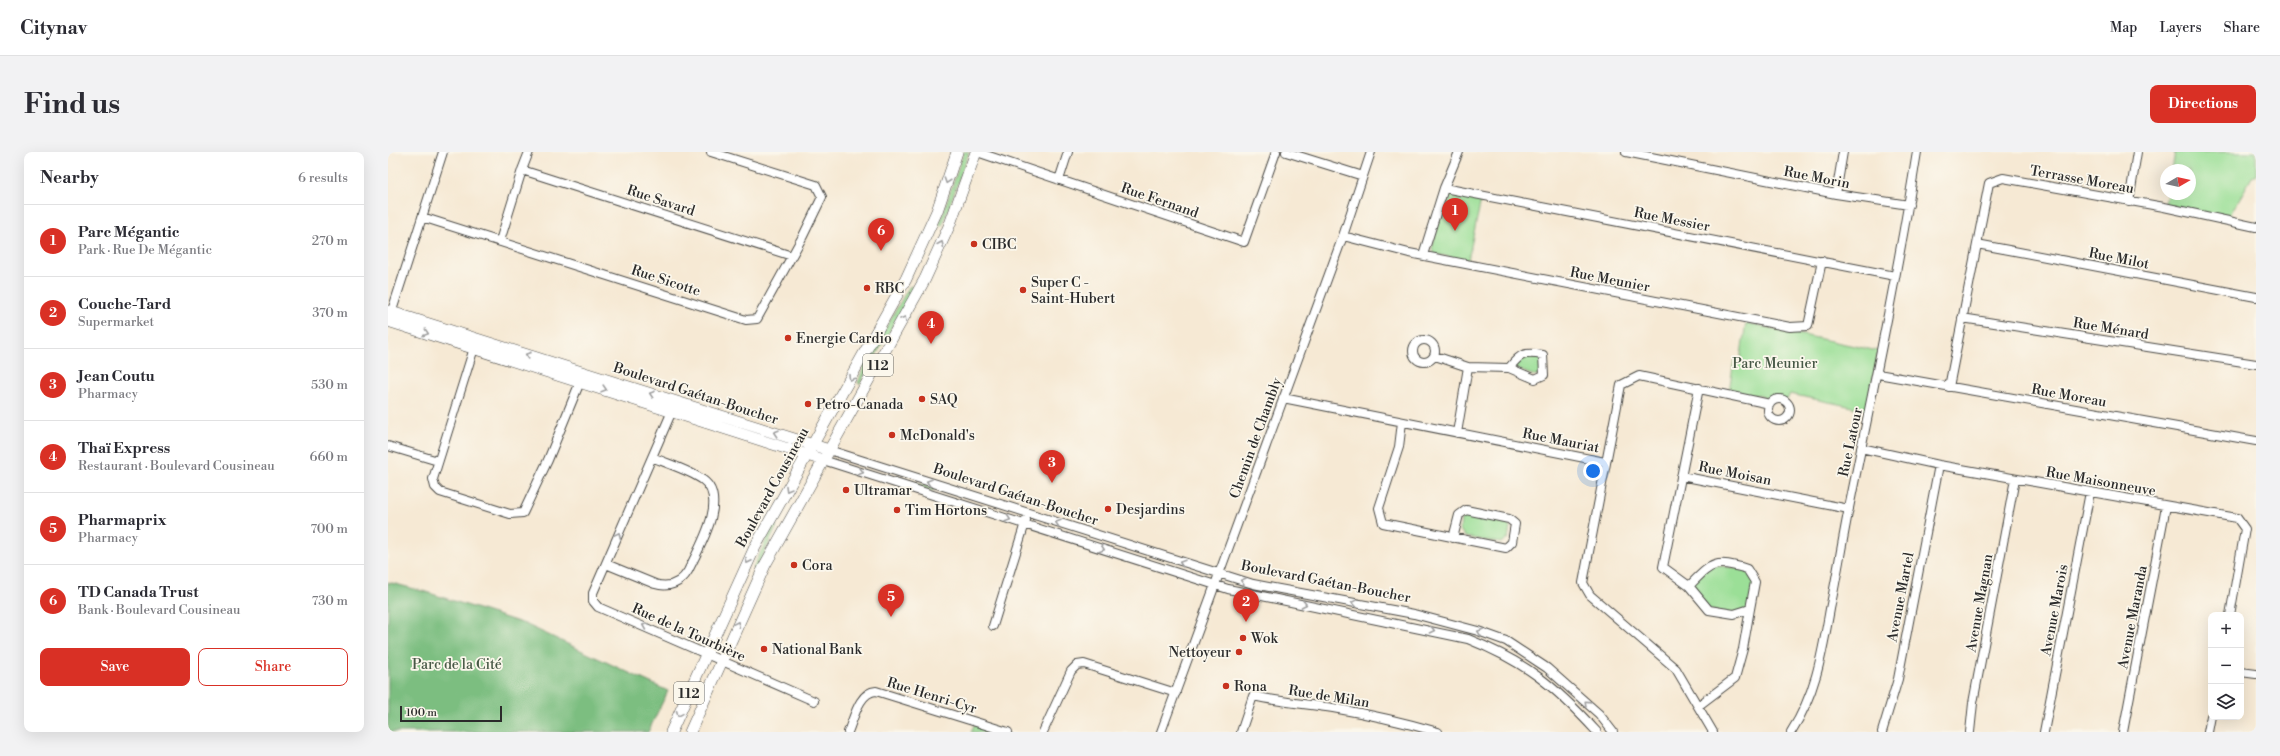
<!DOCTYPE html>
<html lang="en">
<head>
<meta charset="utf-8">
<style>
  body { margin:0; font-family:"Libre Bodoni",serif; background:#f2f2f3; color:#2b2b33 }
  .controls { position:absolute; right:12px; bottom:12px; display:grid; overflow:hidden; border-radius:8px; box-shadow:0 4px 16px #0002 }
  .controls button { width:36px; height:36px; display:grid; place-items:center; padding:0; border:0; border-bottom:1px solid #e1e1e2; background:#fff; color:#2b2b33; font:20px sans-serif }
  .compass { position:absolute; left:1772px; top:12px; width:36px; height:36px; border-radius:50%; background:#fff; box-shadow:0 4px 16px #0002; rotate:81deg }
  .scale { position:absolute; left:12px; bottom:10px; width:102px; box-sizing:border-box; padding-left:4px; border:2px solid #2b2b2b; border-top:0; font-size:11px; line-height:14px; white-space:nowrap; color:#2b2b2b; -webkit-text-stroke:3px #fbf7ec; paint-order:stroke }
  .you { position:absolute; left:1205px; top:319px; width:14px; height:14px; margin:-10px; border:3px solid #fff; border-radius:50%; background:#1a73e8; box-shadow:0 0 0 6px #1a73e833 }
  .badge { display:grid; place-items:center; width:26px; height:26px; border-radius:50%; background:#d93025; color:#fff; font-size:13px; font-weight:700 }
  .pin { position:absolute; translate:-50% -33px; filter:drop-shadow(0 1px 2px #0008) }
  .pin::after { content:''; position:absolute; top:21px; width:14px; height:12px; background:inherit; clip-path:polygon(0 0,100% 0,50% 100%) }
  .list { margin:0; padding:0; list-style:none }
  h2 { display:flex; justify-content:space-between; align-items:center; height:52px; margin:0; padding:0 16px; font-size:17px }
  h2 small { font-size:13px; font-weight:400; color:#7c7c81 }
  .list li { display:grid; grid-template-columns:26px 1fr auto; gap:12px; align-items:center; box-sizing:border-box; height:72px; padding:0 16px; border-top:1px solid #e1e1e2 }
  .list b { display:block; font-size:15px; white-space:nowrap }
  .list p { margin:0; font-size:13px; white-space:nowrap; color:#7c7c81 }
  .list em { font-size:13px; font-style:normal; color:#7c7c81 }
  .actions { display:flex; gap:8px; padding:12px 16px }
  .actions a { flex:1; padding:9px 0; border:1px solid #d93025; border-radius:8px; text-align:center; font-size:14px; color:#d93025 }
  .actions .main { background:#d93025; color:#fff }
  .icon { flex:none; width:22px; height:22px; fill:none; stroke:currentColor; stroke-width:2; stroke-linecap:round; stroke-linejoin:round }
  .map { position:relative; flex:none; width:1868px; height:580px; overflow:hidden; border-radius:8px }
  header { display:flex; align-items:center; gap:24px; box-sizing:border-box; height:56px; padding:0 20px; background:#fff; border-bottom:1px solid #e1e1e2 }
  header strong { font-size:19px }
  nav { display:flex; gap:22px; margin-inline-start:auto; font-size:14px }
  .intro { display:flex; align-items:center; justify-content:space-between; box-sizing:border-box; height:96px; padding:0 24px }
  h1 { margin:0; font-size:28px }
  .button { padding:10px 18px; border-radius:8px; background:#d93025; color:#fff; font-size:14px; font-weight:700 }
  main { display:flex; gap:24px; padding:0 24px }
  aside { flex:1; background:#fff; border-radius:8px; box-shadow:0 4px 16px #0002 }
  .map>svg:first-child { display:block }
  .green { fill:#9bdf97; stroke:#638561 }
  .forest { fill:#7cbe80; stroke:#547456 }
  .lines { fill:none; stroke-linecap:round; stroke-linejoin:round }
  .minor-casing { stroke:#494844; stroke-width:10 }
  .major-casing { stroke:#494844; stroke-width:12 }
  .minor { stroke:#fff; stroke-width:8 }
  .major { stroke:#fff; stroke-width:11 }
  .oneway { stroke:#a0a0a0 }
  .poi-dot { fill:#c8321e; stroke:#fbf7ec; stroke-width:1.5 }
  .labels { text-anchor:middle; stroke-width:3.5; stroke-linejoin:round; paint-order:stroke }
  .shield { fill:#fbf7ec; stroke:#696865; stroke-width:1 }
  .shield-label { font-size:13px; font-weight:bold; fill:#2b2b2b }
  .street-label { font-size:14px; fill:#2b2b2b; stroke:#fbf7ec }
  .poi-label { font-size:14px; fill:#2b2b2b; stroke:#fbf7ec; text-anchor:start }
  .park-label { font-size:14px; fill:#475846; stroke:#fbf7ec }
</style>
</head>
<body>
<header>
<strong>Citynav</strong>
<nav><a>Map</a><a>Layers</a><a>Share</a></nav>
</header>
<div class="intro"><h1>Find us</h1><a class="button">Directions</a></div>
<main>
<aside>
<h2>Nearby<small>6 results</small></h2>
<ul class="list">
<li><span class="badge">1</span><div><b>Parc Mégantic</b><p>Park · Rue De Mégantic</p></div><em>270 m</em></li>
<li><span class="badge">2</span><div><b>Couche-Tard</b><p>Supermarket</p></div><em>370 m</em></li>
<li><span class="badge">3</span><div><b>Jean Coutu</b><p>Pharmacy</p></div><em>530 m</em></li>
<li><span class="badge">4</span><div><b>Thaï Express</b><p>Restaurant · Boulevard Cousineau</p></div><em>660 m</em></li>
<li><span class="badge">5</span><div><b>Pharmaprix</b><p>Pharmacy</p></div><em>700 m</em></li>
<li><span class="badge">6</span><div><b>TD Canada Trust</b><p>Bank · Boulevard Cousineau</p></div><em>730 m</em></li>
</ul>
<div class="actions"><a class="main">Save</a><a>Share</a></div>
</aside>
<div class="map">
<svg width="1868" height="580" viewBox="0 0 1868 580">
  <rect width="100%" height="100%" fill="#fbf7ec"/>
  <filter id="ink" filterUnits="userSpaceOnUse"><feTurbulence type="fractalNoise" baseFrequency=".025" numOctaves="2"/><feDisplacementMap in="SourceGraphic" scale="8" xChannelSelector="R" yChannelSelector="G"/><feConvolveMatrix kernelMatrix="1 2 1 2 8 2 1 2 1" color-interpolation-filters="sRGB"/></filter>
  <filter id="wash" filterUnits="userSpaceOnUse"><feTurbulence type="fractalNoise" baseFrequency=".012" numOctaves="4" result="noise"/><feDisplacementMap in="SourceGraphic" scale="16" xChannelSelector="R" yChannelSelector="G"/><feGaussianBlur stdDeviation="0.9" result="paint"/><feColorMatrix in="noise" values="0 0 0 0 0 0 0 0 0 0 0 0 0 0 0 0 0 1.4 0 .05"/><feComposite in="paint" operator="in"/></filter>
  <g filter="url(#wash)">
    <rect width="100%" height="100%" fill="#f6e9d4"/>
    <!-- green -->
    <path class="green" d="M576,0H581L554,74L551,73Z
      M1787,0H1868V23L1864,25L1839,68L1776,55L1779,42H1802V18H1784Z
      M1062,42L1093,48L1080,108L1046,102L1044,96L1058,45Z
      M523,134L525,137L472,232L470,231L476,214L521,135Z
      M1358,171L1490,199L1479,258L1402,242L1399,248L1341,239L1346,208H1352Z
      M1132,205H1153L1154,222L1147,224L1123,215Z
      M510,327L547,336L545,339Z
      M1080,362L1116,369L1122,374L1120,387L1113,391L1077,385L1072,378L1073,367Z
      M386,372L389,374L368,418L365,416Z
      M1321,413L1359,417L1367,430L1362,457L1346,462L1321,458L1301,434Z
      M586,573L611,580H583Z"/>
    <!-- forest -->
    <path class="forest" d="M0,430L38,440L137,472L280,539L260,580H0Z"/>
  </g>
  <g filter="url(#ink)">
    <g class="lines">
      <defs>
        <path id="minor" d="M589,0L856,90L888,0
          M898,0L975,24
          M1238,0L1448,42L1521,53
          M134,18L404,104
          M671,28L680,0
          M1056,36L1507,124
          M1448,42L1455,0
          M1741,50L1749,0
          M34,65L358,168L369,167L415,84L434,45L428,33L323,0
          M955,84L1021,101L1402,175L1420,174L1434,109
          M112,89L134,18L141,0
          M1589,92L1868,145
          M1035,103L1056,36L1071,0
          M2,165L55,0
          M1574,166L1868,212
          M1025 199a11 11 0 1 1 22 0a11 11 0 1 1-22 0Z
          M86,196L45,327L47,335L52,340L122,362L135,361L160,308L192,230
          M1047,204L1080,215L1121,216L1147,227L1156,223L1155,203C1136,200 1133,201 1121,216
          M1490,222L1868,289
          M1561,235L1601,31L1615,26L1776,55L1868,75
          M895,246L1217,310
          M1380 258a11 11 0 1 1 22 0a11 11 0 1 1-22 0Z
          M284,259L205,441V449L210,455L426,549
          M1014,270L1011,295L991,356L995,371L1118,396L1124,390L1127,372L1121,367L1078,358L1071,363L1065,386
          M1069,281L1080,215
          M0,294L50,309
          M1473,296L1551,313L1849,366L1857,377L1842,463
          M441,298L865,432L1026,462L1090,479L1118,489L1159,516L1211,562L1225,580
          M435,308L840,437L1080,487C1138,510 1167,534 1209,580
          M1293,324L1461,357
          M218,412L267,432C281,436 293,431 300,419C311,396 341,347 315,328C301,318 280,312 264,305
          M1301,434C1324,411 1326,407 1359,417L1367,430L1362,457L1346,462L1321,458L1301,434L1275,415L1311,236
          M605,474L638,368
          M1853,520L1868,522
          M1310,554L1347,526L1355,497L1362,457
          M460,580C466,566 471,540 488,539L620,580
          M655,580L683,519L689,513L696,512L788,541
          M773,580L955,84L983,0
          M853,580L865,544C892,550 918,552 945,556C980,562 1015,570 1050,580
          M1325,580L1288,517L1202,443L1195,431L1233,233L1251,224L1382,252
          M1403,580C1428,541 1434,502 1442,457C1449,424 1454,390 1461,356C1485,238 1510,120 1529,0
          M1494,580L1510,527L1551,313
          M1582,580L1585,551L1627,327
          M1656,580L1702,340
          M1735,580L1778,354
          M1820,580L1823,564"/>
        <path id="major" d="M0,159L441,298
          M0,169L435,308
          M283,580L367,395L518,127L549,59L569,0
          M302,580L377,413L537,127L562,72L588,0"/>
      </defs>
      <!-- minor casing -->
      <use href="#minor" class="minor-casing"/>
      <!-- major casing -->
      <use href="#major" class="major-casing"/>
      <!-- minor -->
      <use href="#minor" class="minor"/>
      <!-- major -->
      <use href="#major" class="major"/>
    </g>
    <!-- one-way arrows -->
    <defs><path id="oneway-chevron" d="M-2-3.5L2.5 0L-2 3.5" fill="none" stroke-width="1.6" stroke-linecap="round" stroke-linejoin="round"/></defs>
    <g class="oneway">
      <use href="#oneway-chevron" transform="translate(559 29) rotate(109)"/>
      <use href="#oneway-chevron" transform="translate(553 92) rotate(-67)"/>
      <use href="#oneway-chevron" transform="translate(516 167) rotate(-61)"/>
      <use href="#oneway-chevron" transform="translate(38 181) rotate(18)"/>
      <use href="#oneway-chevron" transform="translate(140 203) rotate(-162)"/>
      <use href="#oneway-chevron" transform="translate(463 226) rotate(120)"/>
      <use href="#oneway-chevron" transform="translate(216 237) rotate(17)"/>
      <use href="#oneway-chevron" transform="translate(264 242) rotate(-162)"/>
      <use href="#oneway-chevron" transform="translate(388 281) rotate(-162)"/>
      <use href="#oneway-chevron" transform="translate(473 320) rotate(17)"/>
      <use href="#oneway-chevron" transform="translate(541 330) rotate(-162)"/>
      <use href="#oneway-chevron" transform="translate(400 337) rotate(120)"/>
      <use href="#oneway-chevron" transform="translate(620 367) rotate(18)"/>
      <use href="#oneway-chevron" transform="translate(670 371) rotate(-163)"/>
      <use href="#oneway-chevron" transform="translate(230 383) rotate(-66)"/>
      <use href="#oneway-chevron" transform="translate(714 397) rotate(18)"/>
      <use href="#oneway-chevron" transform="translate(360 409) rotate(117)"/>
      <use href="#oneway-chevron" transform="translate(794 411) rotate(-162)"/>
      <use href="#oneway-chevron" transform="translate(855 429) rotate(-164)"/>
      <use href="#oneway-chevron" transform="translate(966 451) rotate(-170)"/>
      <use href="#oneway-chevron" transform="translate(916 452) rotate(12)"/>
      <use href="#oneway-chevron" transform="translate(349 472) rotate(-66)"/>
      <use href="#oneway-chevron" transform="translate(257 474) rotate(-157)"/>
      <use href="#oneway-chevron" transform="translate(1044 478) rotate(12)"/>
      <use href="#oneway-chevron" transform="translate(1092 480) rotate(-161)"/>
      <use href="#oneway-chevron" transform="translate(1199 551) rotate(-136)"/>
      <use href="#oneway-chevron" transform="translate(291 562) rotate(114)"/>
    </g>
  </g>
  <!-- markers -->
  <g class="poi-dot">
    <circle cx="586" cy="92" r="4"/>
    <circle cx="479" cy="136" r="4"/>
    <circle cx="635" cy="138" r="4"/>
    <circle cx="400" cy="186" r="4"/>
    <circle cx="534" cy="247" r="4"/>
    <circle cx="420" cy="252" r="4"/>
    <circle cx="504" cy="283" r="4"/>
    <circle cx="458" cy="338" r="4"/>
    <circle cx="720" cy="357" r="4"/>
    <circle cx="509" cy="358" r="4"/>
    <circle cx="406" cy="413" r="4"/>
    <circle cx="855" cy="486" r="4"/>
    <circle cx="376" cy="497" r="4"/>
    <circle cx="851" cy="500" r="4"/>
    <circle cx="838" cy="534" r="4"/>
  </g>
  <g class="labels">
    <!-- shield labels -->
    <g class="shield">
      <rect x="475" y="202" width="30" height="22" rx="3"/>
      <rect x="286" y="530" width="30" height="22" rx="3"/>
    </g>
    <g class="shield-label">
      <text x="490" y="218">112</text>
      <text x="301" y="546">112</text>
    </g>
    <!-- street labels -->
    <g class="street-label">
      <text transform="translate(1429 25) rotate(11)" y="5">Rue Morin</text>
      <text transform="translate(1694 27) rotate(10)" y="5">Terrasse Moreau</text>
      <text transform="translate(273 48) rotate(18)" y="5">Rue Savard</text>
      <text transform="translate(772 48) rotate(19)" y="5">Rue Fernand</text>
      <text transform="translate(1284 67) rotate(11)" y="5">Rue Messier</text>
      <text transform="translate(1731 106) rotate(11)" y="5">Rue Milot</text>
      <text transform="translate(1222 127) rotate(11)" y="5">Rue Meunier</text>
      <text transform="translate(278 128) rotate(18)" y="5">Rue Sicotte</text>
      <text transform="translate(1723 176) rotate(9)" y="5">Rue Ménard</text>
      <text transform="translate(308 241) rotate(18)" y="5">Boulevard Gaétan-Boucher</text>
      <text transform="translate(1681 243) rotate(10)" y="5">Rue Moreau</text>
      <text transform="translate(867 286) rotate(-70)" y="5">Chemin de Chambly</text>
      <text transform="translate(1173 288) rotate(11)" y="5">Rue Mauriat</text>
      <text transform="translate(1462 290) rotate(-78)" y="5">Rue Latour</text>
      <text transform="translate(1347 321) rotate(11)" y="5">Rue Moisan</text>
      <text transform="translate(1713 329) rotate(10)" y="5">Rue Maisonneuve</text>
      <text transform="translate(384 335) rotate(-61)" y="5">Boulevard Cousineau</text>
      <text transform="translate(628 342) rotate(18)" y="5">Boulevard Gaétan-Boucher</text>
      <text transform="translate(938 429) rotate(11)" y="5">Boulevard Gaétan-Boucher</text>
      <text transform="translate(1512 445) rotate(-79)" y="5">Avenue Martel</text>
      <text transform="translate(1591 451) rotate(-80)" y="5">Avenue Magnan</text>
      <text transform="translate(1666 458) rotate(-79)" y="5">Avenue Marois</text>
      <text transform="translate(1744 465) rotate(-79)" y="5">Avenue Maranda</text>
      <text transform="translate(301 480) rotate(24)" y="5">Rue de la Tourbière</text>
      <text transform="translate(544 543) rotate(17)" y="5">Rue Henri-Cyr</text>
      <text transform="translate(941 544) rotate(9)" y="5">Rue de Milan</text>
    </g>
    <!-- poi labels -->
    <g class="poi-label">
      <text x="594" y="97">CIBC</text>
      <text x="643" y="135">Super C -<tspan x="643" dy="16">Saint-Hubert</tspan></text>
      <text x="487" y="141">RBC</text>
      <text x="408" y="191">Energie Cardio</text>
      <text x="542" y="252">SAQ</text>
      <text x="428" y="257">Petro-Canada</text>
      <text x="512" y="288">McDonald's</text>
      <text x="466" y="343">Ultramar</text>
      <text x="728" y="362">Desjardins</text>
      <text x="517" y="363">Tim Hortons</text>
      <text x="414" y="418">Cora</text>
      <text x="863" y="491">Wok</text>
      <text x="384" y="502">National Bank</text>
      <text x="843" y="505" text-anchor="end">Nettoyeur</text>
      <text x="846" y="539">Rona</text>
    </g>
    <!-- park labels -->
    <g class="park-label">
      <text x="1387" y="216">Parc Meunier</text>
      <text x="69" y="517">Parc de la Cité</text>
    </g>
  </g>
</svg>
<div class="controls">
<button>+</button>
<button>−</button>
<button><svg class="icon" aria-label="layers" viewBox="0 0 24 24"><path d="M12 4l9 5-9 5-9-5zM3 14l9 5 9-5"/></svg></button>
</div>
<svg class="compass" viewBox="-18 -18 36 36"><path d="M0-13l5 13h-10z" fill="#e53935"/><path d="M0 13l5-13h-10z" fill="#7c7c81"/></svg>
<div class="scale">100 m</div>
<div class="you"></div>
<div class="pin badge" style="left:1067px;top:79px">1</div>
<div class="pin badge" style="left:858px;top:470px">2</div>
<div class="pin badge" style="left:664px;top:331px">3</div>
<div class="pin badge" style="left:543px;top:192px">4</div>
<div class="pin badge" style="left:503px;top:465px">5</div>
<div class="pin badge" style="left:493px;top:99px">6</div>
</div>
</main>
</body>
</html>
